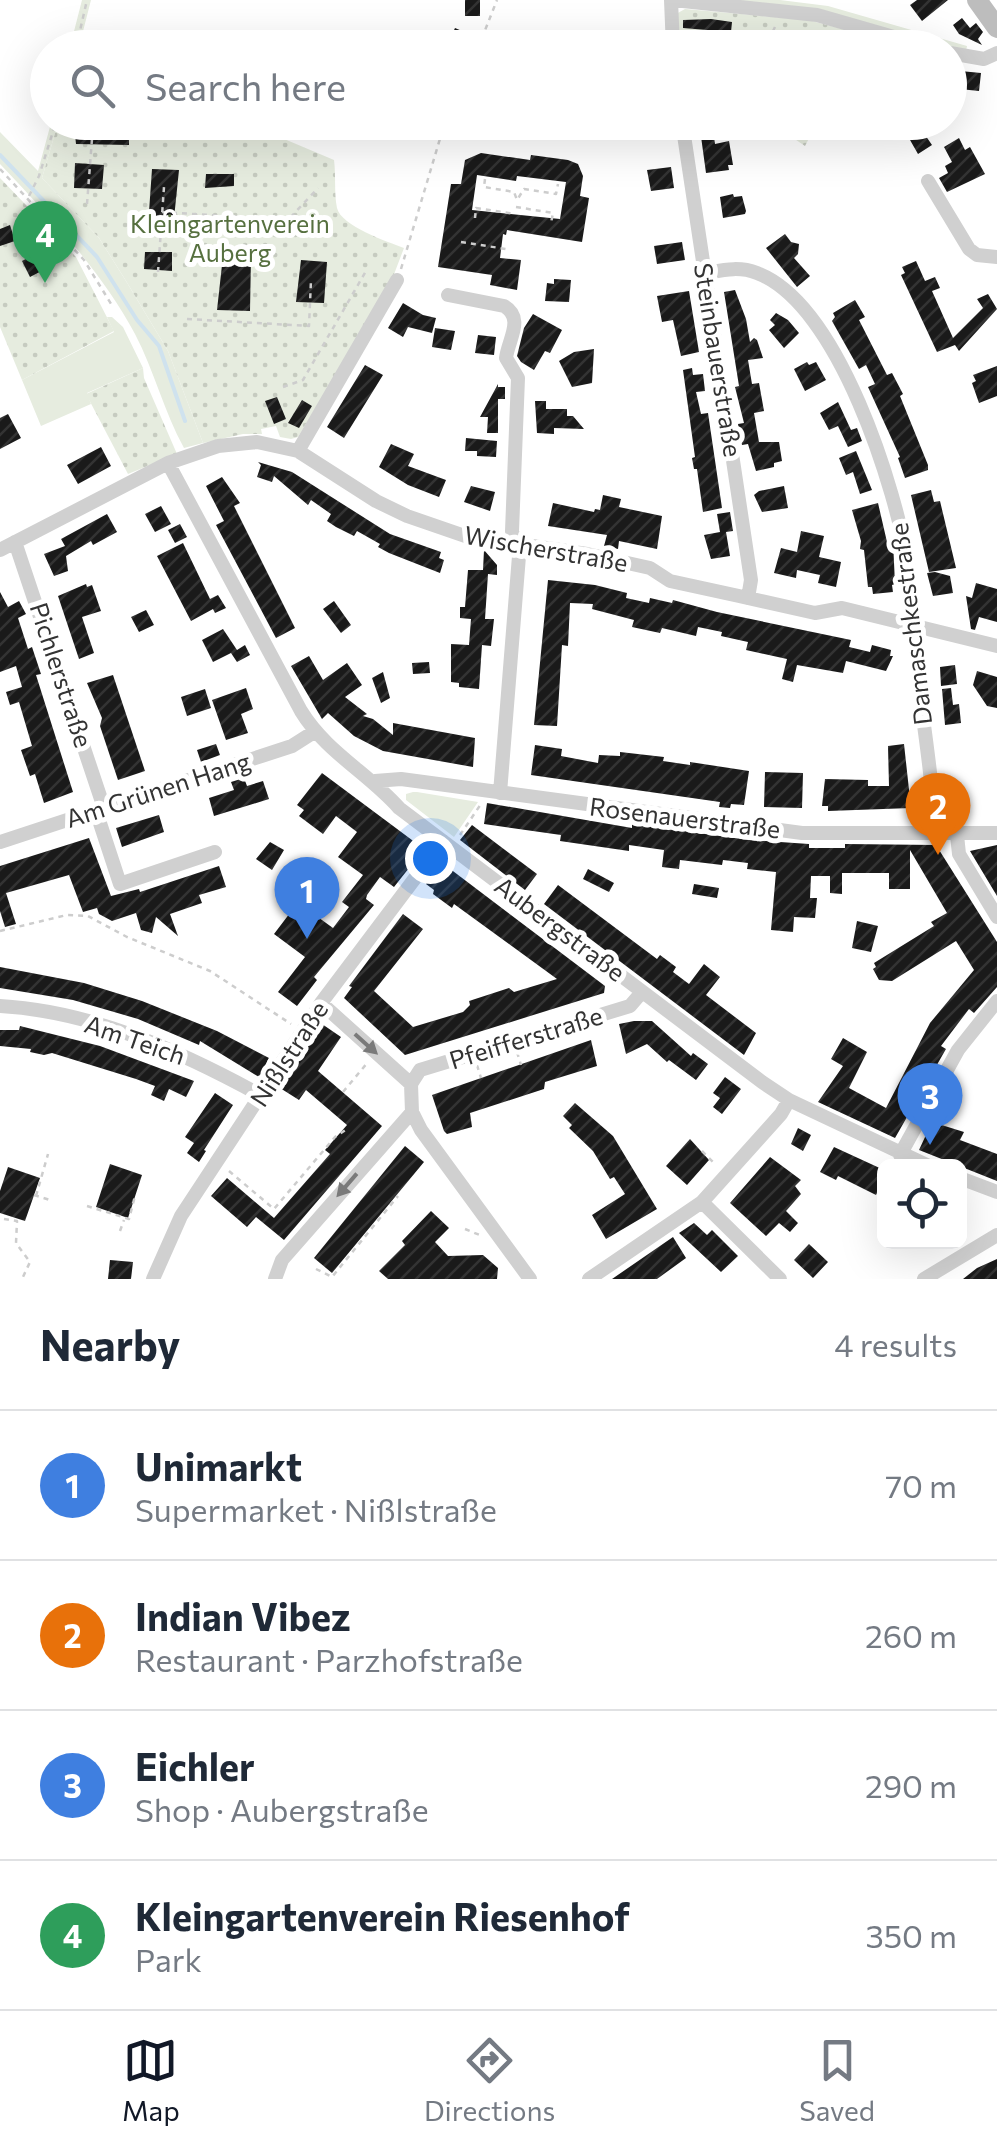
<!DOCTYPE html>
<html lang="en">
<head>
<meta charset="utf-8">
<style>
  body { margin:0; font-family:Commissioner,sans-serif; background:#f6f6f7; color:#1f2937 }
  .controls { position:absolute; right:30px; bottom:30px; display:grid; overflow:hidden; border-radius:15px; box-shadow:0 10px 40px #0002 }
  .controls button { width:90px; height:90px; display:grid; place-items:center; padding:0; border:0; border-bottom:2px solid #e0e1e3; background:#fff; color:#1f2937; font:50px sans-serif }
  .you { position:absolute; left:430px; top:858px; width:35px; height:35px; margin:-25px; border:8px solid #fff; border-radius:50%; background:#1a73e8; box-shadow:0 0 0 15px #1a73e833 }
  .badge { display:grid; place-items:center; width:65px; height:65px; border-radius:50%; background:#111827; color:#fff; font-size:32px; font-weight:700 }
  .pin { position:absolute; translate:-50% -82px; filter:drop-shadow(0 2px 5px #0008) }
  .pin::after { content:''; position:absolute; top:52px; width:35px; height:30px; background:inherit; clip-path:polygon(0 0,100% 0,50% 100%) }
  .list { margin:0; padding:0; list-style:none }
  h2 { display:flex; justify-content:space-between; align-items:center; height:130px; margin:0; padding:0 40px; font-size:42px }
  h2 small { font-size:32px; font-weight:400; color:#747a83 }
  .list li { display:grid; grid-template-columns:65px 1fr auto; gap:30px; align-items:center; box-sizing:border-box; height:150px; padding:0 40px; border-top:2px solid #e0e1e3 }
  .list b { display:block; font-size:38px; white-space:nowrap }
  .list p { margin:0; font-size:32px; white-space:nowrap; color:#747a83 }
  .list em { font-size:32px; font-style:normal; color:#747a83 }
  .icon { flex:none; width:55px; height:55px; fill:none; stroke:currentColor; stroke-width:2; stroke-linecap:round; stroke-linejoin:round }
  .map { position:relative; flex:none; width:997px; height:1279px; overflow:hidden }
  .search { position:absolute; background:#fff; box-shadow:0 10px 40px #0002; left:30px; right:30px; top:30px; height:110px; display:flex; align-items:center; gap:25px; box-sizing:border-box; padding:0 35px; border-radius:55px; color:#747a83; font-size:38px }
  .sheet { height:730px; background:#fff }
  nav { display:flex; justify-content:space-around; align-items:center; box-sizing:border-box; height:140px; border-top:2px solid #e0e1e3; background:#fff; font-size:28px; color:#747a83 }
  nav a { display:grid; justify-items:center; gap:5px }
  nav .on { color:#111827 }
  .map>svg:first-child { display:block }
  .grass { fill:#e6ecdf }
  .park { fill:url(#park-dots) }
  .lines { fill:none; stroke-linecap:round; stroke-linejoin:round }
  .stream { stroke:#cfe2ee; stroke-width:4 }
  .building { fill:url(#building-hatch); fill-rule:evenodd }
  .path { stroke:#cdcdcd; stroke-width:2.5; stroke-dasharray:5 5; stroke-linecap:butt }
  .street { stroke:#d0d0d0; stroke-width:14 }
  .secondary { stroke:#bdbdbd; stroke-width:20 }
  .oneway { fill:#7a7a7a }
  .labels { text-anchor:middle; stroke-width:10; stroke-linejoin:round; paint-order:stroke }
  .park-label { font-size:25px; fill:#56703f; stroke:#fff }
  .street-label { font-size:25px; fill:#333; stroke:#fff }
</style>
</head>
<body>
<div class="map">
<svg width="997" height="1279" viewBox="0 0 997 1279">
  <defs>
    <pattern id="park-dots" width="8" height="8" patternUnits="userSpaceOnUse" patternTransform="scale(2.5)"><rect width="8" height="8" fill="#e6ecdf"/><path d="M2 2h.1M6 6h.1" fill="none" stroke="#c6cbc0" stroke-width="1.8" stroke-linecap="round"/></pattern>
    <pattern id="building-hatch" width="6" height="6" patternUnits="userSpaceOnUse" patternTransform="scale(2.5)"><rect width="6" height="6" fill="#1a1a1a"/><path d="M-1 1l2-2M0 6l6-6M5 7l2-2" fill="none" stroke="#333"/></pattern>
  </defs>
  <rect width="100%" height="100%" fill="#fff"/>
  <!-- grass -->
  <path class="grass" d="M82,0H91L79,47H70Z
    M724,0H780L828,6L967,46L966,51L825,11Z
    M51,123H58L42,178L99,238L126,281L168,351L203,443L184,448C164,412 154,370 135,334C100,269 50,217 0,164V132L38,171Z
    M107,317H112L123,327L143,368L87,393L91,404L41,426L22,380L114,332Z
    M413,792H417L478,802L454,837L406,800V794Z"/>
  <!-- park -->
  <path class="park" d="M685,9L808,20L912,47H678L676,14Z
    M58,123H246L334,160C336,175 334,193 337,208C341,226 388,242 404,248L388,290L298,437L291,439L280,437L276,426L261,429L262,434H243L203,443L168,351L126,281L99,238L42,178Z
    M771,123H817L805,146Z
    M0,178L76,257L114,331L22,380L0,327Z
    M143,368L144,378L177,454L128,474L86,394Z"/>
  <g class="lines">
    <!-- stream -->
    <path class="stream" d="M0,155L97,257L137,320L159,346L185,421"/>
  </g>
  <!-- building -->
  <path class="building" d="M465,0H480V16H465Z
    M917,0H948L922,21L910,5Z
    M962,18L970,28L976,23L983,32L978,39L982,45L959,34L953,25Z
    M711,19L732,22L731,32L683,28V20Z
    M455,28L469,34L463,48H446Z
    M950,70L981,73L979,91L950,88Z
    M699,122H712L715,144L729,141L733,165H728L729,170L706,173Z
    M74,125H86V130L129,132V145L76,144Z
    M919,126L932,145L918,154L906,133Z
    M959,138L965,150L970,147L985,174L947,192L939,178L948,173L945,166L952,162L944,147Z
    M481,153L530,160L531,155L568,160L578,164L583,176L580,196L589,198L582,242L507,230L506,235L503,234L500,258L521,260L517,290L490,285L492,275L438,267L451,184H461L465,160ZM477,175L516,181L517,176L566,182L560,219L472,210Z
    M75,163L104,165L102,189L74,188Z
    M671,167L674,188L651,191L647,170Z
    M152,169L179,170L173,228L148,226Z
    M206,174H234V186L205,188Z
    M733,194L734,197L742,196L746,211L745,214L723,218L720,197Z
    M10,225L15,241L0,246V229Z
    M785,234L791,242L799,244L798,254L794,258L810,276L797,287L766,248Z
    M682,242L685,260L657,264L654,246Z
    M43,250L51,266L30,277L22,261Z
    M145,252H172V271L144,269Z
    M223,256L251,257L250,311L217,310Z
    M301,260L327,262L324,303L296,302Z
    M916,261L925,281L935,277L940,288L932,291L953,338L983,308L977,299L988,294L997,309L959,351L955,345L937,352L901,275L905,273L902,267Z
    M554,279L571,280L569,302L545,301L547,283L554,284Z
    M735,290L746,319L750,342L754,338L757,340L763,358L748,360L752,384L759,383L764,411L754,413L759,442H779L782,461L774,463V467L756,471L748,444L742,445L738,424L744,423L735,387L739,386L724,292Z
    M689,291L699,352L681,356L673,320L662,322L657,296Z
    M855,300L865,317L859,320L887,375L892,373L903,394L900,396L928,465V470L905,478L898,458L900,457L868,387L875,384L866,365L859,369L832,321L835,317L833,313Z
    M403,303L423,315L436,318L432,333L408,327L403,337L388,328Z
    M776,313L788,320L799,333L784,348L769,330L775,325L770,320Z
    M533,314L562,330L550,353L545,351L534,370L521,362L517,356L524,328Z
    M435,328L455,331L451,350L432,347Z
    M478,335L496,337L494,355L475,353Z
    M594,349L592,383L572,387L559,361L574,352Z
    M807,362L809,365L816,362L826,380L805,391L794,369Z
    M365,365L383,375L344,438L327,427Z
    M997,366V396L979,403L972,383L976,381L973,375Z
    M692,368L693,375L703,374L705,391L696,392L701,414L708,413L722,508L703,512L697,469H694L692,458L695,457L683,370Z
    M498,384V387H505V399H498V433H487L488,417H480Z
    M277,397L286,419L274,424L265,401Z
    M302,400L312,406L299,428L288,423Z
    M535,401H546V409H567V416H573L584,429L554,428V434L537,433Z
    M838,402L851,430L857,428L862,441L848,447L838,426L829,430L820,413Z
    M8,414L21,438L0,449V418Z
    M466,438L497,441L496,457L477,456V451H465Z
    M391,444L414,454L408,466L446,480L439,497L408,485L379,467Z
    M101,447L111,466L78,484L67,465Z
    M856,451L872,490L860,494L853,472L846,475L839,458Z
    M258,462L292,472L390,534L441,552L439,558L444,560L440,573L389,553L378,547L380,544L357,531L354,536L336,527L327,521L331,514L311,500L308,505L274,476L272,482L257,477L261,465Z
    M222,477L240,503L234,506L295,628L276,638L216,525L224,521L206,486Z
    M471,486L495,492L490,511L464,502Z
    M784,486L788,508L762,512L754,495L759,491Z
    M931,490L934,502L940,501L956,568L929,572L911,495Z
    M603,495L621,499L619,507L662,516L657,549L619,541L618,549L604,546L607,535L548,526L553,503L594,512L595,509L600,510Z
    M878,503L887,542L893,541L895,584L892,585L893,592L873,594L872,587H868L864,550L860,549L861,541L852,510Z
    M161,506L171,524L155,532L145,514Z
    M730,512L733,531L726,532L730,556L711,559L704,535L720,532L717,514Z
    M107,514L117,532L93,545L91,541L66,556L68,571L54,576L44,554L65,546L61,539Z
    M180,524L187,537L175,543L168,530Z
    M801,531L824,536L819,557L841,562L836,587L818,583L820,575L797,570L796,578L774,573L781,548L797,552Z
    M183,543L210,599L218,595L226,608L215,613L213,609L191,621L157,556Z
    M484,550L497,565V575L488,574L485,619H494L491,646L482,645L479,689L459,687V683L451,682V644L469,645L471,619L460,618V607H465L468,570H483Z
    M935,572L950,576L953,593L933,596L927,573Z
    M548,580L595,585L627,593L626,598L649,603L650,598L672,603L673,600L717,612L851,640L849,647L870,652L872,645L891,650L890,656H893L886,671L846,661L843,673L797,665L793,682L782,679L787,659L746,650L748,642L721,636L722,632L698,627L696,636L662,628L660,633L632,627L634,620L592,609L593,604L570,603L568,646L562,645L557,726L534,725Z
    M976,583L997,589V622L979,617L975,630L971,629L966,596L972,598Z
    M86,584L87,587L92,585L101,611L82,617L94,653L79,659L58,596Z
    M0,592L8,607L19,601L26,614L18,618L28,649L32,647L41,674L36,675L73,792L44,803L35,774L30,776L21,750L32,746L19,702L10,705L6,692L22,687L16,666L0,672Z
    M334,601L351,625L341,633L323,609Z
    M146,610L154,625L139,632L131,617Z
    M223,629L237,650L245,645L250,655L237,662L231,653L213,662L202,640Z
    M309,656L323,680L347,663L362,685L345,697L367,714L363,716L373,719L393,735V723L475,738L473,767L383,751L354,736L328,713L322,719L291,666Z
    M429,662L430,673L413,674L412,663Z
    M955,665L957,684L941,686L940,667Z
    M977,671L997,677V708L987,706L973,685Z
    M383,672L390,698L381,703L372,678Z
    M113,675L145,771L118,780L100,726L102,718L87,683Z
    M246,688L253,709L241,714L248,733L226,740L212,700Z
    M951,688L953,705L959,704L961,723L945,725L942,689Z
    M205,689L211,708L187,716L181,697Z
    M216,744L220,755L201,762L197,750Z
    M904,744L911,808L828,811V806H822L825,779L868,780V786H889L888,746Z
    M535,745L562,749L561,756L598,763L599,755L620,756V752L664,757L663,761L690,765V762L749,771L744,805L731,804L730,808L719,807L720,802L531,775Z
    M765,772L803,773L802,808L764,807Z
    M322,773L424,849L394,887L380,877L367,895L366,899L374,905L314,977L317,980L297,1006L278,992L305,957L274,934L293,909L306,919L311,914L315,915L333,928L349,907L342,902L363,875L338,857L357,832L336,816L323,834L299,816L304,810L297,805Z
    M244,778L247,786L263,781L269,799L214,816L209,798L234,790L231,782Z
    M487,803L632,828V824L749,840L809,844V848H845V844L936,845L997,942V987L974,1013L969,1009L941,1046L946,1049L895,1138L818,1102L843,1066L831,1059L843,1038L867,1052L849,1088L886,1108L930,1023L974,970L956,941L892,981L879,980L873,969L876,967L874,963L934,926L931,922L947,913L910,850V889H889V873H842V894L830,893V876H811L810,898H817L815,918L794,917L793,932L771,930L776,872L747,869L748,863L723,860L722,865L680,860L679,869L662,867L664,850L629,845V851L560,841L561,835L484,824Z
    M159,815L164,832L122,847L116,828Z
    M472,825L537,874L525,890L460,840Z
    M89,838L111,896L139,889L140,892L219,866L226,887L199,895L202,903L170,914L178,936L156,917L152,933L141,930L136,913L112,921L99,914L97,908L83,912L69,875L6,893L16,924L5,927L0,911V866Z
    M270,842L284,850L272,870L256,859Z
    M997,845V896L970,851Z
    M441,862L605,986L604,993L405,1055L344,998L352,987L349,986L403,914L423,929L374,991L413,1027L463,1012L470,1005L469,1001L509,988L514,992L557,979L454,904L452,908L433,894L434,890L426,884Z
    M588,869L614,883L609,892L583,879Z
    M694,884L719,888L717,898L692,894Z
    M558,885L657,959L660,955L676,967L673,972L689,984L704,964L720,977L706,995L756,1033L744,1055L544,904Z
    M857,921L878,926L871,952L852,948Z
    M0,967L84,983L142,1001L217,1031L269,1058L259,1077L200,1041L199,1045L138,1019L73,1000L0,988Z
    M634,1021H652L691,1056L693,1053L708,1064L696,1080L669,1060L667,1062L647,1044L626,1054L619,1024Z
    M322,1024L341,1037L318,1071L382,1126L284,1240L256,1217L247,1227L211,1196L227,1178L274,1218L330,1154L325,1150L347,1125L306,1090L299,1100L280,1088Z
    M20,1026L100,1046L194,1081L186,1097L169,1089L164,1101L151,1095L155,1086L136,1079L52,1053L44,1055L30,1052L31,1049L0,1046V1030H19Z
    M591,1040L597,1066L545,1082L544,1089L470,1113L472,1127L447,1134L444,1131L432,1095Z
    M725,1077L741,1089L722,1114L713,1107L720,1098L713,1093Z
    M215,1093L233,1105L204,1150L206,1151L199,1162L187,1153L194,1143L185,1137Z
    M575,1103L613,1136L657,1209L606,1239L592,1215L625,1194L614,1177L610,1179L593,1151L569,1128L572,1125L563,1116Z
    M932,1122L964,1132L960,1140L997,1154V1181L919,1150Z
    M798,1128L811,1135L803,1151L791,1144Z
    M690,1139L709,1160L687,1185L666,1166Z
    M405,1146L424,1162L332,1273L314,1258Z
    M834,1147L884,1170V1179L876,1195L838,1176L836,1180L820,1172Z
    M770,1157L801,1180L795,1186L801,1194L786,1211L798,1223L790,1232L779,1223L766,1236L730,1203Z
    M110,1164L142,1175L128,1218L96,1207Z
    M8,1167L40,1178L25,1221L0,1213V1191Z
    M431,1211L449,1228L435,1242L448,1256L483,1255L498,1268L497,1279H388L379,1271L405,1245L402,1241Z
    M694,1223L707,1235L712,1230L738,1256L721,1272L679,1233Z
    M673,1237L686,1258L657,1279H612Z
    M809,1244L828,1262L813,1278L794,1260Z
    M997,1259V1279H963L977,1268Z
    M110,1260L133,1262L131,1279H108Z"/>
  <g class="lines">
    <!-- path -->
    <path class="path" d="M76,48L87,0
      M478,48L497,0
      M764,48L775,27
      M94,123L245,134
      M0,169L84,260L113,307
      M485,179L484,187L514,192L517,200L524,189L556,194L558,184
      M29,196L39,176L56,122
      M87,204L93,126
      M516,207L553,213L551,223
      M162,212L288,220L318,188
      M475,218L476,208L515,214
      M461,242L506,249
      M401,269L445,122
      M158,272L164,187
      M187,319L309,326L311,280
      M283,387L303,380L366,271
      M460,835L481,804
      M0,931L67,915L88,916L127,937L210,971L291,1024
      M517,1052L521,1065
      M477,1065L481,1078
      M343,1092L368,1062
      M702,1151L715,1164
      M229,1171L274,1209L335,1137L347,1129
      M34,1195L50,1200
      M36,1196L48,1154
      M87,1206L129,1219L135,1196
      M4,1219L17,1221L16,1243L30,1262L22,1279
      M465,1229L482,1236
      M120,1231L124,1220
      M316,1269L332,1277L398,1196"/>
    <!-- street -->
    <path class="street" d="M671,0L673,48
      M673,0L817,15L932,48
      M950,53L984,59L997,53
      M682,122L751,580L748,598
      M928,181L969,249L977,255L997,257
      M705,273C723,270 739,266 757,273C839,304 896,489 909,569C916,607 914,645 919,683C924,733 934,784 934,834
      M448,295L504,306C525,318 508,340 506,358L518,378L512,531L519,556L500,793
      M298,451L397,280
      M168,463L301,711C326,752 368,773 399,808L762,1082L789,1100L929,1166
      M15,542L104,808
      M0,550L168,463L218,446L257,442L298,451L376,501L407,516L465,536L587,554L650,568L670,581L739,596L815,613L842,608L997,646
      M375,781L401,779L802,833H997
      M96,811L120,884L215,852
      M957,835L959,854L997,917
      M0,842L292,746L314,732
      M321,1003L411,1084L412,1112L421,1130L530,1279
      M0,1006C92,1011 182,1052 262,1096
      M411,1084L420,1070L630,1006L642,992
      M900,1155L958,1050L997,1001
      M960,1178L997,1192
      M702,1202L780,1279
      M153,1279L181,1216L321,1003L443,841
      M275,1279L282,1260L412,1112
      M589,1279L702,1202L781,1114L789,1100
      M924,1279L997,1235"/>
    <!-- secondary -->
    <path class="secondary" d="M977,0L997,28"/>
  </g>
  <!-- one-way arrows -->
  <defs><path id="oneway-solid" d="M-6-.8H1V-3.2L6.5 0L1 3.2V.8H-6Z" transform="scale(2.5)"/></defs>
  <g class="oneway">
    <use href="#oneway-solid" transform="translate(366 1044) rotate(42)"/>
    <use href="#oneway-solid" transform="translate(347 1185) rotate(131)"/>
  </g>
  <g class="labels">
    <!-- park labels -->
    <g class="park-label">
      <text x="230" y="233">Kleingartenverein<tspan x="230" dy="29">Auberg</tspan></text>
    </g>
    <!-- street labels -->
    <g class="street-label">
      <text transform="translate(718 360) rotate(81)" y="9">Steinbauerstraße</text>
      <text transform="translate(546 549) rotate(10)" y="9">Wischerstraße</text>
      <text transform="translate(911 624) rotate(-97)" y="9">Damaschkestraße</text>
      <text transform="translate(61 675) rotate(72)" y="9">Pichlerstraße</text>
      <text transform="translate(158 790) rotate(-18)" y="9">Am Grünen Hang</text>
      <text transform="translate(685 818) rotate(7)" y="9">Rosenauerstraße</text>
      <text transform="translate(560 929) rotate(37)" y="9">Aubergstraße</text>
      <text transform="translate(526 1038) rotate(-17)" y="9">Pfeifferstraße</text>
      <text transform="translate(135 1040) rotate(19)" y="9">Am Teich</text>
      <text transform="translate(289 1054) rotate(-57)" y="9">Nißlstraße</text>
    </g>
  </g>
</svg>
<div class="controls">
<button><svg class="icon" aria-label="locate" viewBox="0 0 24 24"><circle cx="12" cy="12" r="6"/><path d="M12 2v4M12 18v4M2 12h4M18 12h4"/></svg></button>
</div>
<div class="you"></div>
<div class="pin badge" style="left:307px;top:939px;background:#3f7fe0">1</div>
<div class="pin badge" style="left:938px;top:855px;background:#e8710a">2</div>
<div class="pin badge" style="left:930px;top:1145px;background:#3f7fe0">3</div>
<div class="pin badge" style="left:45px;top:283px;background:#2e9e5b">4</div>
<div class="search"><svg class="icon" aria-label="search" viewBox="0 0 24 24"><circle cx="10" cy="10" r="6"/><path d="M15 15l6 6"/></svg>Search here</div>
</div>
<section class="sheet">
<h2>Nearby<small>4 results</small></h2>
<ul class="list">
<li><span class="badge" style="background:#3f7fe0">1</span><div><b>Unimarkt</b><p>Supermarket · Nißlstraße</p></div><em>70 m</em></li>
<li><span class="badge" style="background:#e8710a">2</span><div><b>Indian Vibez</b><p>Restaurant · Parzhofstraße</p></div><em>260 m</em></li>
<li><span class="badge" style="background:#3f7fe0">3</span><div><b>Eichler</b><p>Shop · Aubergstraße</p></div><em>290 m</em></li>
<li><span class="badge" style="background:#2e9e5b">4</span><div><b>Kleingartenverein Riesenhof</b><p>Park</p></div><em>350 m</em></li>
</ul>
</section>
<nav>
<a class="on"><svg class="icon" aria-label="map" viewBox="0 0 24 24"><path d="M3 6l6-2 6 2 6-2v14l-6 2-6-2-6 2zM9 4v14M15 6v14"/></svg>Map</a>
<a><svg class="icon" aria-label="directions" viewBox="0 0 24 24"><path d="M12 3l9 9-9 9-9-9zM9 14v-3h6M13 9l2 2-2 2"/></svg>Directions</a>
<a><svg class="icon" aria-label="saved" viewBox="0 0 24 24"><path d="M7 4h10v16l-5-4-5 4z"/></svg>Saved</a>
</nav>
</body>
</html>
